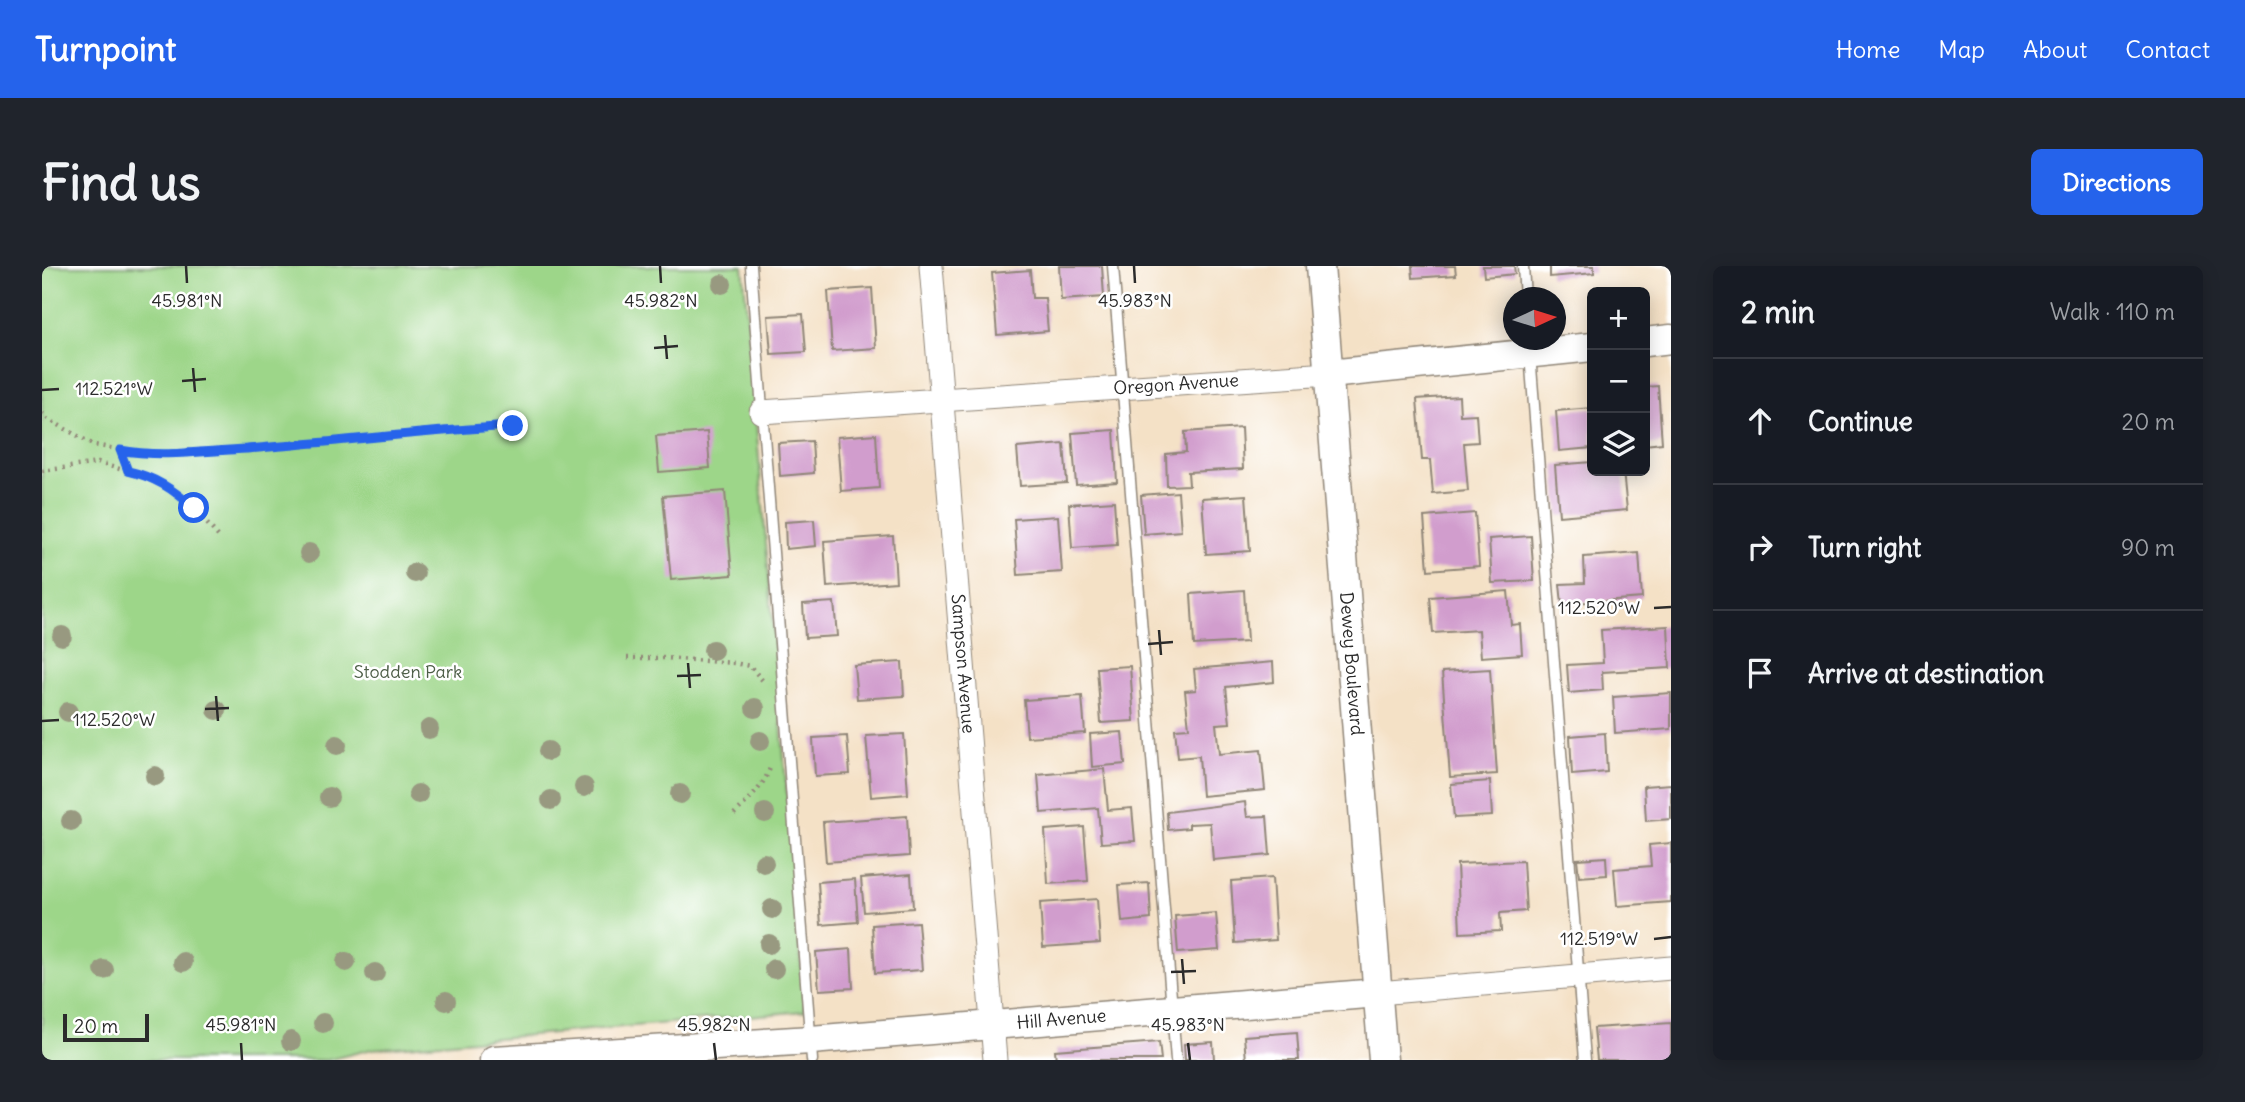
<!DOCTYPE html>
<html lang="en">
<head>
<meta charset="utf-8">
<style>
  body { margin:0; font-family:Delius,sans-serif; background:#20242c; color:#f1f3f6 }
  .controls { position:absolute; right:21px; top:21px; display:grid; overflow:hidden; border-radius:10px; box-shadow:0 4px 18px #0003 }
  .controls button { width:63px; height:63px; display:grid; place-items:center; padding:0; border:0; border-bottom:2px solid #363941; background:#171b24; color:#f1f3f6; font:35px sans-serif }
  .compass { position:absolute; left:1461px; top:21px; width:63px; height:63px; border-radius:50%; background:#171b24; box-shadow:0 4px 18px #0003; rotate:86deg }
  .scale { position:absolute; left:21px; bottom:18px; width:86px; box-sizing:border-box; padding-left:7px; border:4px solid #2b2b2b; border-top:0; font-size:19px; line-height:24px; white-space:nowrap; color:#2b2b2b; -webkit-text-stroke:5px #fff; paint-order:stroke }
  .stop { position:absolute; width:21px; height:21px; margin:-16px; border:5px solid #2563eb; border-radius:50%; background:#fff }
  .stop.end { background:#2563eb; border-color:#fff; box-shadow:0 2px 7px #0008 }
  .list { margin:0; padding:0; list-style:none }
  h2 { display:flex; justify-content:space-between; align-items:center; height:91px; margin:0; padding:0 28px; font-size:30px }
  h2 small { font-size:23px; font-weight:400; color:#9ea1a6 }
  .list li { display:grid; grid-template-columns:46px 1fr auto; gap:21px; align-items:center; box-sizing:border-box; height:126px; padding:0 28px; border-top:2px solid #363941 }
  .list b { display:block; font-size:26px; white-space:nowrap }
  .list em { font-size:23px; font-style:normal; color:#9ea1a6 }
  .icon { flex:none; width:38px; height:38px; fill:none; stroke:currentColor; stroke-width:2; stroke-linecap:round; stroke-linejoin:round }
  .map { position:relative; flex:none; width:1629px; height:794px; overflow:hidden; border-radius:10px }
  header { display:flex; align-items:center; gap:42px; box-sizing:border-box; height:98px; padding:0 35px; background:#2563eb; color:#fff }
  header strong { font-size:33px }
  nav { display:flex; gap:38px; margin-inline-start:auto; font-size:24px }
  .intro { display:flex; align-items:center; justify-content:space-between; box-sizing:border-box; height:168px; padding:0 42px }
  h1 { margin:0; font-size:49px }
  .button { padding:18px 32px; border-radius:10px; background:#2563eb; color:#fff; font-size:24px; font-weight:700 }
  main { display:flex; gap:42px; padding:0 42px }
  aside { flex:1; background:#171b24; border-radius:10px; box-shadow:0 4px 18px #0003 }
  .map>svg:first-child { display:block }
  .green { fill:#9dd689; stroke:#64805a; stroke-width:2 }
  .building { fill:#d19dcd }
  .lines { fill:none; stroke-linecap:round; stroke-linejoin:round }
  .service-casing { stroke:#908678; stroke-width:13 }
  .minor-casing { stroke:#908678; stroke-width:25 }
  .tertiary-casing { stroke:#908678; stroke-width:31 }
  .path { stroke:#908678; stroke-width:4.5; stroke-dasharray:2 5; stroke-linecap:butt }
  .service { stroke:#fff; stroke-width:10 }
  .minor { stroke:#fff; stroke-width:23 }
  .tertiary { stroke:#fff; stroke-width:28 }
  .tree { fill:#989980 }
  .route { stroke:#2563eb; stroke-width:9 }
  .ticks { fill:none; stroke:#2b2b2b; stroke-width:2.5 }
  .labels { text-anchor:middle; stroke-width:5; stroke-linejoin:round; paint-order:stroke }
  .street-label { font-size:18px; fill:#2b2b2b; stroke:#fff }
  .park-label { font-size:18px; fill:#4d5e47; stroke:#fff }
  .ticks-label { font-size:18px; text-anchor:middle; fill:#2b2b2b; stroke:#fff; stroke-width:5; stroke-linejoin:round; paint-order:stroke }
</style>
</head>
<body>
<header>
<strong>Turnpoint</strong>
<nav><a>Home</a><a>Map</a><a>About</a><a>Contact</a></nav>
</header>
<div class="intro"><h1>Find us</h1><a class="button">Directions</a></div>
<main>
<div class="map">
<svg width="1629" height="794" viewBox="0 0 1629 794">
  <rect width="100%" height="100%" fill="#fff"/>
  <filter id="ink" filterUnits="userSpaceOnUse"><feTurbulence type="fractalNoise" baseFrequency=".0143" numOctaves="2"/><feDisplacementMap in="SourceGraphic" scale="14" xChannelSelector="R" yChannelSelector="G"/><feConvolveMatrix kernelMatrix="1 2 1 2 8 2 1 2 1" color-interpolation-filters="sRGB"/></filter>
  <filter id="wash" filterUnits="userSpaceOnUse"><feTurbulence type="fractalNoise" baseFrequency=".00686" numOctaves="4" result="noise"/><feDisplacementMap in="SourceGraphic" scale="28" xChannelSelector="R" yChannelSelector="G"/><feGaussianBlur stdDeviation="1.57" result="paint"/><feColorMatrix in="noise" values="0 0 0 0 0 0 0 0 0 0 0 0 0 0 0 0 0 1.4 0 .05"/><feComposite in="paint" operator="in"/></filter>
  <g filter="url(#wash)">
    <rect width="100%" height="100%" fill="#f4e1c6"/>
    <!-- green -->
    <path class="green" d="M0,0H701L763,745L330,783L286,794H0Z"/>
    <g id="blocks">
      <!-- building -->
      <path class="building" d="M1017,0H1060L1062,31L1019,34Z
        M1370,0H1413L1414,9L1371,12Z
        M1441,0H1472L1473,8L1442,11Z
        M1508,0H1552V7L1508,11Z
        M988,4L990,32H1003L1006,65L955,69L950,7Z
        M830,22L834,82L790,85L786,25Z
        M761,48L764,86L729,88L726,50Z
        M1616,120L1620,177L1603,179V121Z
        M1417,130L1418,149L1434,148L1436,176L1422,177L1426,225L1391,228L1388,194H1380L1375,133Z
        M1550,142V182L1517,185L1514,145Z
        M1199,162L1201,203L1146,206L1147,219L1125,220L1124,188L1144,186L1143,166Z
        M1072,164L1075,216L1034,219L1030,167Z
        M665,166L668,202L617,206L614,170Z
        M834,168L837,222L799,225L795,171Z
        M770,175L772,207L738,210L736,177Z
        M1022,178L1025,217L978,220L975,182Z
        M1550,196V205H1581L1585,244L1517,250L1513,199Z
        M683,225L690,309L629,314L621,230Z
        M1136,226L1139,265L1102,268L1099,229Z
        M1204,229L1208,285L1164,288L1160,232Z
        M1072,235L1075,279L1030,282L1027,238Z
        M1433,247L1437,300L1386,304L1382,251Z
        M1016,250L1020,306L976,309L972,253Z
        M772,254L774,280L744,283L743,256Z
        M851,270L854,316L785,321L782,275Z
        M1489,270L1492,315L1450,317L1447,273Z
        M1597,287L1600,332L1520,338L1518,318L1543,317L1542,291Z
        M1202,324L1205,376L1152,379L1149,328Z
        M1466,325L1469,359L1478,358L1480,388L1439,391L1437,364L1391,367L1388,331Z
        M792,336L795,370L763,372L761,338Z
        M1626,360L1628,402L1560,406L1561,424L1527,427L1525,399L1561,397L1559,364Z
        M860,396L862,430L815,433L812,399Z
        M1231,396L1232,416L1184,421L1188,457L1174,458L1177,488L1219,484L1223,524L1160,530L1157,490L1136,492L1133,463L1147,462L1143,425L1154,424L1152,403Z
        M1088,400L1092,455L1059,457L1055,402Z
        M1448,403L1455,508L1408,511L1400,406Z
        M1629,427V463L1573,467L1571,431Z
        M1040,430L1043,467L985,471L982,434Z
        M1080,466L1083,498L1050,501L1048,468Z
        M1563,467L1565,506L1530,509L1528,470Z
        M862,468L866,528L829,531L824,470Z
        M805,470L808,508L773,510L771,472Z
        M1062,503L1066,544L1090,542L1093,575L1059,577L1056,542L999,547L996,509Z
        M1448,515L1450,550L1412,552L1409,518Z
        M1629,518V553L1604,555L1602,520Z
        M1203,536L1205,551L1225,550L1228,589L1171,594L1168,557L1147,558V562L1126,564L1125,546Z
        M865,550L867,590L784,596L781,556Z
        M1042,561L1046,615L1006,618L1003,564Z
        M1629,577V636L1575,640L1572,603L1609,600L1607,579Z
        M1564,591L1565,609L1537,611L1535,593Z
        M1481,595L1484,645L1458,647L1459,665L1418,667L1415,598Z
        M869,608L871,642L822,646L819,612Z
        M1230,612L1234,674L1193,677L1189,615Z
        M813,613L816,656L779,659L776,616Z
        M1107,617L1109,653L1080,656L1077,619Z
        M1055,633L1058,677L1001,681L998,637Z
        M1174,647L1177,684L1136,687L1133,650Z
        M876,656L880,704L833,707L830,659Z
        M809,683L811,722L777,724L774,686Z
        M1629,757V794H1555L1552,762Z
        M1255,766L1257,794H1204L1202,770Z
        M1117,776L1119,794H1014L1013,784Z
        M1171,776L1172,794H1143L1142,778Z"/>
    </g>
  </g>
  <g filter="url(#ink)">
    <use href="#blocks" fill-opacity="0" stroke="#908678" stroke-width="2"/>
    <g class="lines">
      <defs>
        <path id="service" d="M709,0L770,794
          M1071,0L1134,794
          M1481,0L1483,32
          M1488,88L1543,794"/>
        <g id="minor">
          <path id="s1" d="M889,0L953,794"/>
          <path id="s2" d="M719,146L1287,108"/>
          <path d="M1336,727L1629,702"/>
        </g>
        <g id="tertiary">
          <path id="s3" d="M1278,0L1341,794"/>
          <path d="M1603,76L1629,73"/>
          <path d="M1287,108L1550,81"/>
          <path id="s4" d="M452,794L769,774L1336,727"/>
        </g>
      </defs>
      <!-- service casing -->
      <use href="#service" class="service-casing"/>
      <!-- minor casing -->
      <use href="#minor" class="minor-casing"/>
      <!-- tertiary casing -->
      <use href="#tertiary" class="tertiary-casing"/>
      <!-- path -->
      <path class="path" d="M0,147L6,153L52,179L101,188L225,181L394,164L471,160
        M78,185L86,205C129,214 149,240 177,271
        M0,205L56,197L85,205
        M585,392H622L692,397L708,400L721,415
        M692,548C707,534 721,521 728,502"/>
      <!-- service -->
      <use href="#service" class="service"/>
      <!-- minor -->
      <use href="#minor" class="minor"/>
      <!-- tertiary -->
      <use href="#tertiary" class="tertiary"/>
    </g>
    <!-- trees -->
    <g class="tree">
      <circle cx="680" cy="18" r="10"/>
      <circle cx="267" cy="287" r="10"/>
      <circle cx="373" cy="307" r="10"/>
      <circle cx="20" cy="370" r="10"/>
      <circle cx="671" cy="384" r="10"/>
      <circle cx="713" cy="442" r="10"/>
      <circle cx="175" cy="444" r="10"/>
      <circle cx="26" cy="446" r="10"/>
      <circle cx="387" cy="463" r="10"/>
      <circle cx="718" cy="475" r="10"/>
      <circle cx="295" cy="479" r="10"/>
      <circle cx="506" cy="485" r="10"/>
      <circle cx="113" cy="510" r="10"/>
      <circle cx="542" cy="521" r="10"/>
      <circle cx="376" cy="528" r="10"/>
      <circle cx="638" cy="528" r="10"/>
      <circle cx="287" cy="531" r="10"/>
      <circle cx="509" cy="534" r="10"/>
      <circle cx="723" cy="547" r="10"/>
      <circle cx="29" cy="555" r="10"/>
      <circle cx="722" cy="597" r="10"/>
      <circle cx="730" cy="643" r="10"/>
      <circle cx="727" cy="678" r="10"/>
      <circle cx="141" cy="696" r="10"/>
      <circle cx="304" cy="696" r="10"/>
      <circle cx="732" cy="703" r="10"/>
      <circle cx="62" cy="704" r="10"/>
      <circle cx="333" cy="707" r="10"/>
      <circle cx="404" cy="735" r="10"/>
      <circle cx="281" cy="757" r="10"/>
      <circle cx="249" cy="775" r="10"/>
    </g>
  </g>
  <g class="lines" filter="url(#ink)">
    <!-- route -->
    <path class="route" d="M152,242C131,223 113,211 86,205L78,184C119,192 163,185 205,183C294,176 382,165 471,160"/>
  </g>
  <!-- ticks -->
  <path class="ticks" d="M144,0L145,17M618,0L619,17M1092,0L1093,17M623,69L625,93M612,82L636,80M151,102L153,126M140,115L164,113M0,124L17,123M1612,342L1629,341M1117,364L1119,389M1106,378L1131,376M646,397L648,422M635,410L659,409M174,430L176,455M163,443L187,442M0,455L17,454M1612,673L1629,671M1140,693L1142,718M1129,706L1154,705M199,777L200,794M672,777L674,794M1146,777L1148,794"/>
  <g class="labels">
    <!-- street labels -->
    <g class="street-label">
      <text dy="6" stroke="none"><textPath href="#s2" startOffset="416">Oregon Avenue</textPath></text>
      <text dy="6" stroke="none"><textPath href="#s1" startOffset="399">Sampson Avenue</textPath></text>
      <text dy="6" stroke="none"><textPath href="#s3" startOffset="399">Dewey Boulevard</textPath></text>
      <text dy="6" stroke="none"><textPath href="#s4" startOffset="569">Hill Avenue</textPath></text>
    </g>
    <!-- park labels -->
    <g class="park-label">
      <text x="366" y="412">Stodden Park</text>
    </g>
  </g>
  <g class="ticks-label">
    <text x="145" y="41">45.981°N</text>
    <text x="619" y="41">45.982°N</text>
    <text x="1093" y="41">45.983°N</text>
    <text x="72" y="129">112.521°W</text>
    <text x="1557" y="348">112.520°W</text>
    <text x="72" y="460">112.520°W</text>
    <text x="1557" y="679">112.519°W</text>
    <text x="199" y="765">45.981°N</text>
    <text x="672" y="765">45.982°N</text>
    <text x="1146" y="765">45.983°N</text>
  </g>
</svg>
<div class="controls">
<button>+</button>
<button>−</button>
<button><svg class="icon" aria-label="layers" viewBox="0 0 24 24"><path d="M12 4l9 5-9 5-9-5zM3 14l9 5 9-5"/></svg></button>
</div>
<svg class="compass" viewBox="-18 -18 36 36"><path d="M0-13l5 13h-10z" fill="#e53935"/><path d="M0 13l5-13h-10z" fill="#9ea1a6"/></svg>
<div class="scale">20 m</div>
<div class="stop" style="left:152px;top:242px"></div>
<div class="stop end" style="left:471px;top:160px"></div>
</div>
<aside>
<h2>2 min<small>Walk · 110 m</small></h2>
<ul class="list">
<li><svg class="icon" aria-label="ahead" viewBox="0 0 24 24"><path d="M12 20V5M6 11l6-6 6 6"/></svg><div><b>Continue</b></div><em>20 m</em></li>
<li><svg class="icon" aria-label="right" viewBox="0 0 24 24"><path d="M7 20v-9h11M14 6l5 5-5 5"/></svg><div><b>Turn right</b></div><em>90 m</em></li>
<li><svg class="icon" aria-label="arrive" viewBox="0 0 24 24"><path d="M6 21V4h12l-3 4 3 4H6"/></svg><div><b>Arrive at destination</b></div></li>
</ul>
</aside>
</main>
</body>
</html>
